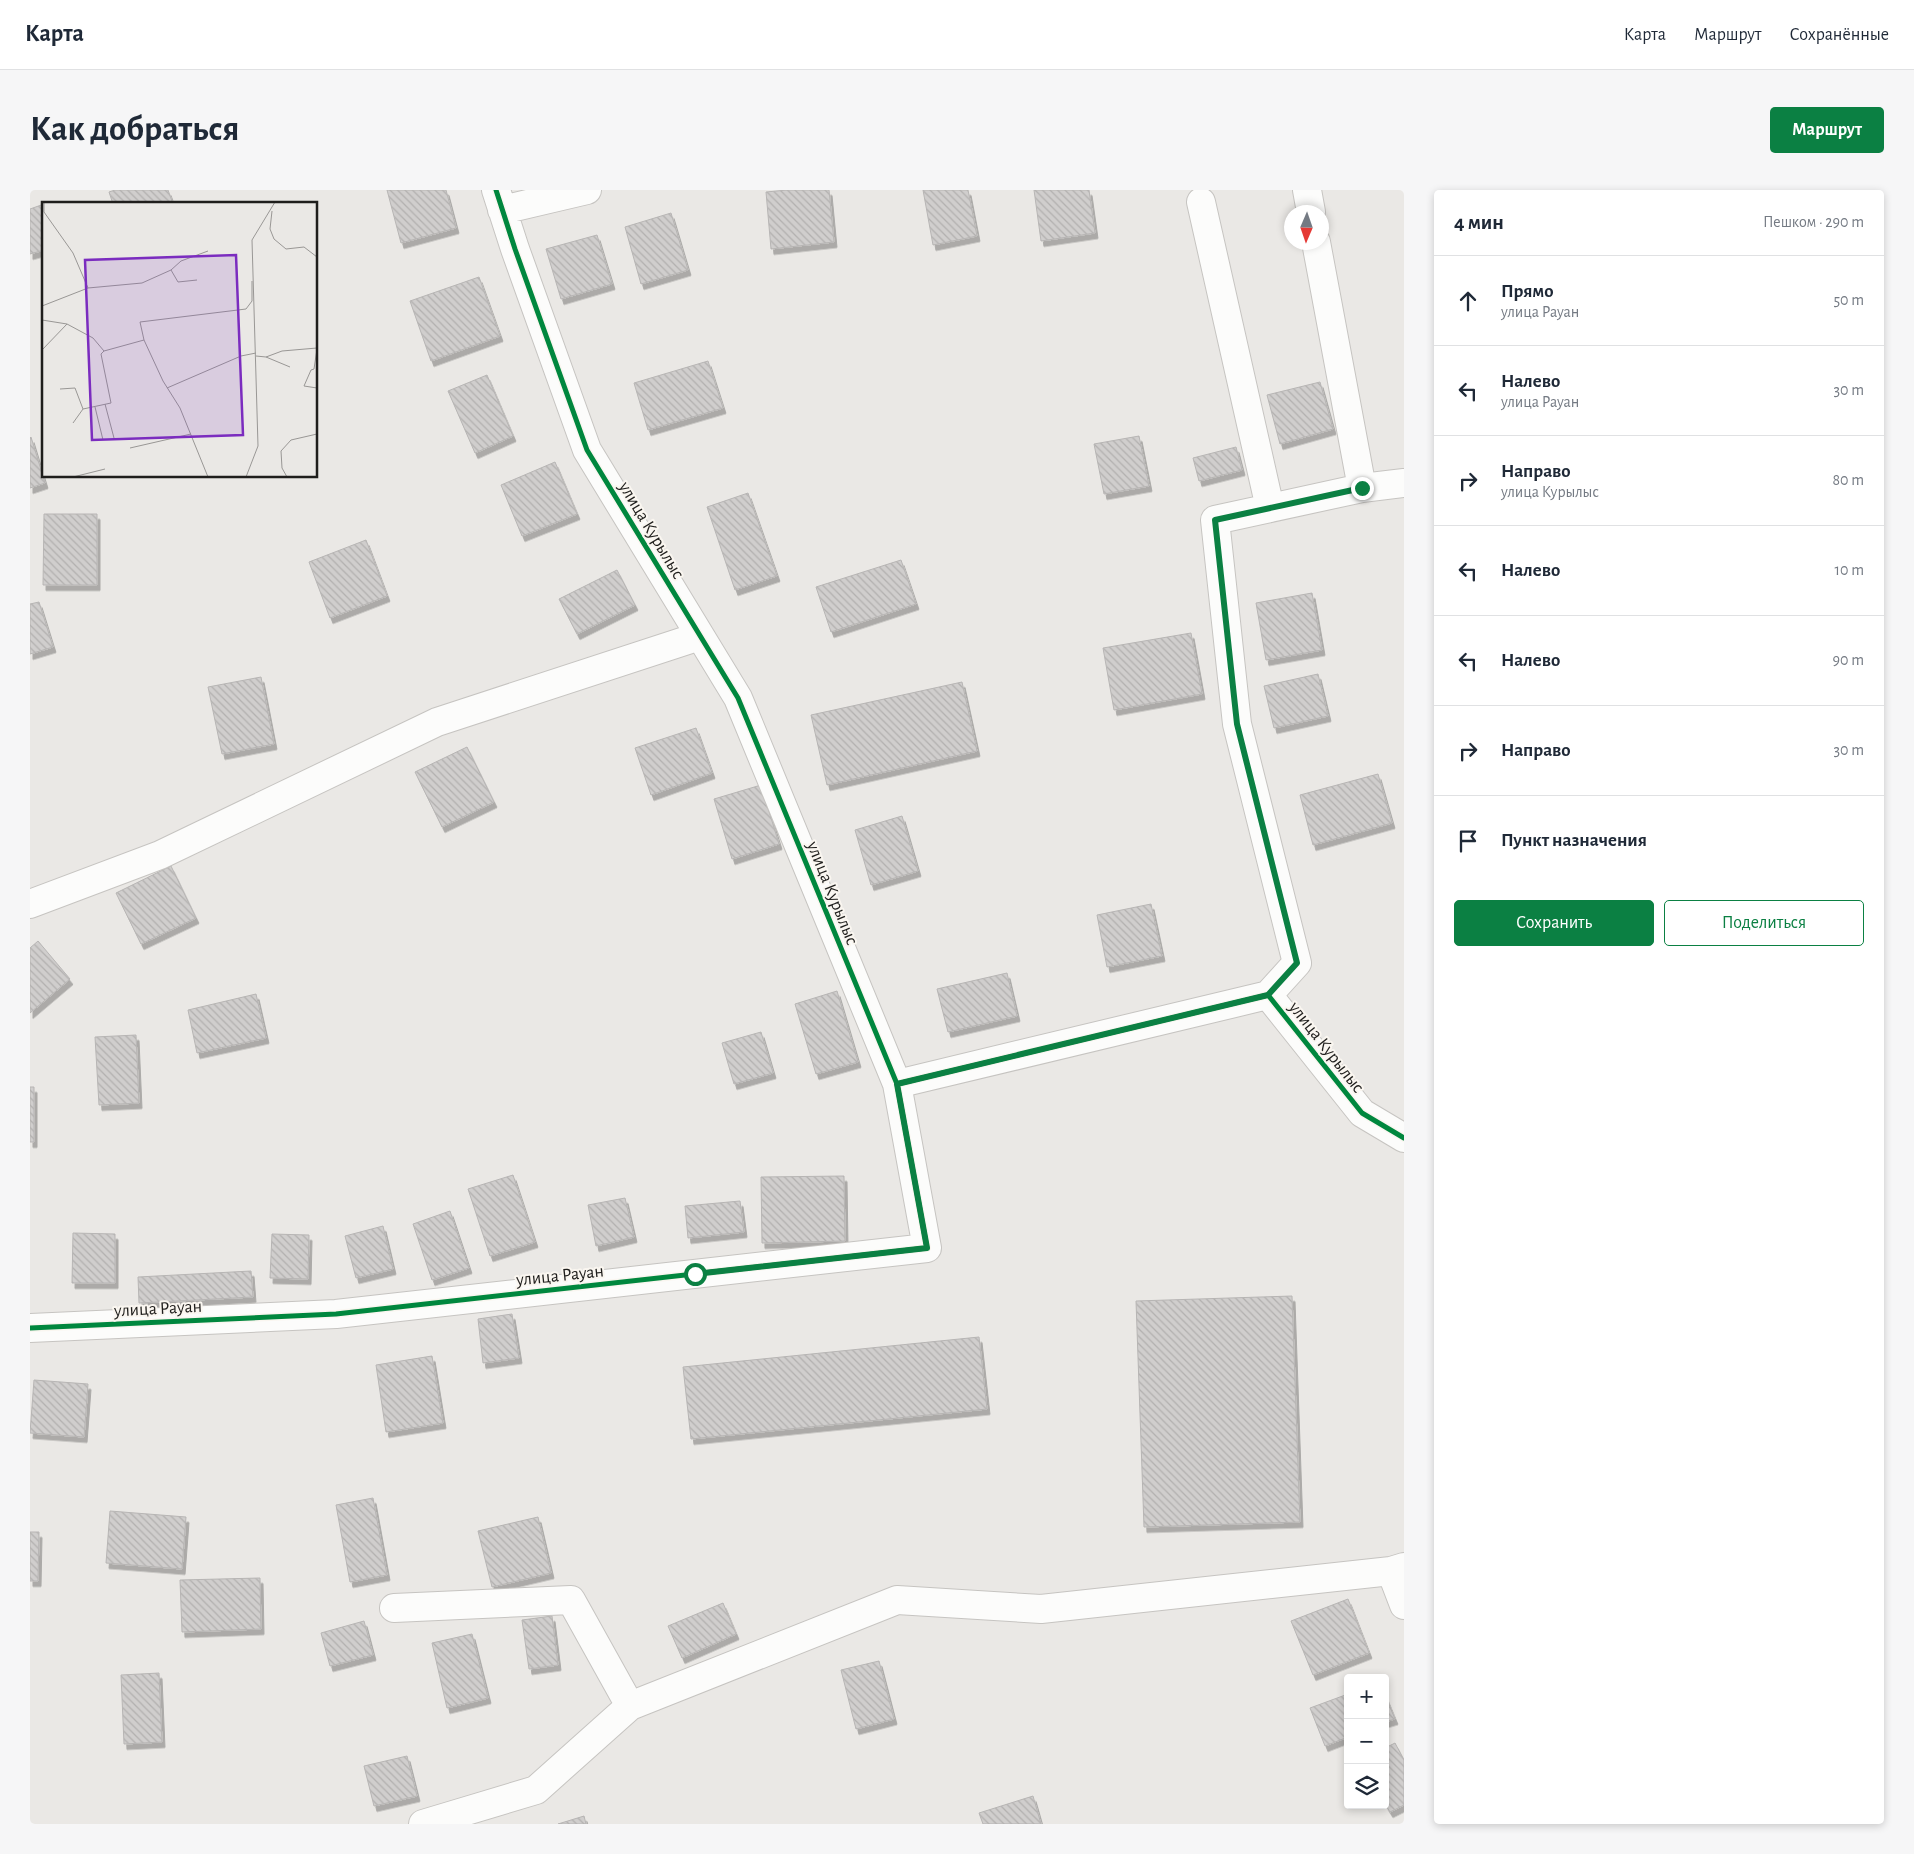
<!DOCTYPE html>
<html lang="ru">
<head>
<meta charset="utf-8">
<style>
  body { margin:0; font-family:"Alegreya Sans",sans-serif; background:#f6f6f7; color:#1f2937 }
  .controls { position:absolute; right:15px; bottom:15px; display:grid; overflow:hidden; border-radius:5px; box-shadow:0 2px 8px #0003 }
  .controls button { width:45px; height:45px; display:grid; place-items:center; padding:0; border:0; border-bottom:1px solid #e0e1e3; background:#fff; color:#1f2937; font:25px sans-serif }
  .compass { position:absolute; left:1254px; top:15px; width:45px; height:45px; border-radius:50%; background:#fff; box-shadow:0 2px 8px #0003; rotate:182deg }
  .stop { position:absolute; width:15px; height:15px; margin:-11px; border:4px solid #0b8043; border-radius:50%; background:#fff }
  .stop.end { background:#0b8043; border-color:#fff; box-shadow:0 1px 5px #0008 }
  .list { margin:0; padding:0; list-style:none }
  h2 { display:flex; justify-content:space-between; align-items:center; height:65px; margin:0; padding:0 20px; font-size:21px }
  h2 small { font-size:16px; font-weight:400; color:#747a83 }
  .list li { display:grid; grid-template-columns:32px 1fr auto; gap:15px; align-items:center; box-sizing:border-box; height:90px; padding:0 20px; border-top:1px solid #e0e1e3 }
  .list b { display:block; font-size:19px; white-space:nowrap }
  .list p { margin:0; font-size:16px; white-space:nowrap; color:#747a83 }
  .list em { font-size:16px; font-style:normal; color:#747a83 }
  .actions { display:flex; gap:10px; padding:15px 20px }
  .actions a { flex:1; padding:11px 0; border:1px solid #0b8043; border-radius:5px; text-align:center; font-size:18px; color:#0b8043 }
  .actions .main { background:#0b8043; color:#fff }
  .icon { flex:none; width:28px; height:28px; fill:none; stroke:currentColor; stroke-width:2; stroke-linecap:round; stroke-linejoin:round }
  .map { position:relative; flex:none; width:1374px; height:1634px; overflow:hidden; border-radius:5px }
  header { display:flex; align-items:center; gap:30px; box-sizing:border-box; height:70px; padding:0 25px; background:#fff; border-bottom:1px solid #e0e1e3 }
  header strong { font-size:24px }
  nav { display:flex; gap:28px; margin-inline-start:auto; font-size:18px }
  .intro { display:flex; align-items:center; justify-content:space-between; box-sizing:border-box; height:120px; padding:0 30px }
  h1 { margin:0; font-size:35px }
  .button { padding:12px 22px; border-radius:5px; background:#0b8043; color:#fff; font-size:18px; font-weight:700 }
  main { display:flex; gap:30px; padding:0 30px }
  aside { flex:1; background:#fff; border-radius:5px; box-shadow:0 2px 8px #0003 }
  .map>svg:first-child { display:block }
  .building { fill:url(#building-back-hatch); stroke:#b7b5b4; filter:url(#shadow) }
  .lines { fill:none; stroke-linecap:round; stroke-linejoin:round }
  .minor-casing { stroke:#c6c4c1; stroke-width:30 }
  .minor { stroke:#fcfcfb; stroke-width:28 }
  .cycleway-casing { stroke:#faf6f0; stroke-width:8 }
  .cycleway { stroke:#00873e; stroke-width:5 }
  .route { stroke:#0b8043; stroke-width:6 }
  .labels { text-anchor:middle; stroke-width:4; stroke-linejoin:round; paint-order:stroke }
  .street-label { font-size:18px; fill:#1f1e1c; stroke:#faf6f0 }
  .inset-road { fill:none; stroke:#999795; stroke-width:1 }
  .view { fill:#7b2cbf; fill-opacity:0.15; stroke:#7b2cbf; stroke-width:2.5 }
  .inset-edge { fill:none; stroke:#1f1e1c; stroke-width:2.5 }
</style>
</head>
<body>
<header>
<strong>Карта</strong>
<nav><a>Карта</a><a>Маршрут</a><a>Сохранённые</a></nav>
</header>
<div class="intro"><h1>Как добраться</h1><a class="button">Маршрут</a></div>
<main>
<div class="map">
<svg width="1374" height="1634" viewBox="0 0 1374 1634">
  <defs>
    <pattern id="building-back-hatch" width="6" height="6" patternUnits="userSpaceOnUse" patternTransform="scale(1.25)"><rect width="6" height="6" fill="#d0cecd"/><path d="M-1 5l2 2M0 0l6 6M5-1l2 2" fill="none" stroke="#b2b0af"/></pattern>
    <filter id="shadow"><feDropShadow dx="3" dy="5.5" stdDeviation="0" flood-color="#0004"/></filter>
  </defs>
  <rect width="100%" height="100%" fill="#eae8e5"/>
  <!-- building -->
  <path class="building" d="M85,0H138L143,14H83L79,2Z
    M357,0H416L426,38L371,53Z
    M757,0H799L804,52L741,59L736,2Z
    M893,0H938L947,46L903,55Z
    M1004,0H1059L1065,43L1011,51Z
    M14,14V60L0,64V19Z
    M641,23L658,80L611,94L595,37Z
    M567,45L582,94L531,109L516,59Z
    M449,87L470,146L401,171L380,111Z
    M678,171L693,218L618,240L604,193Z
    M457,185L483,246L445,263L418,201Z
    M1290,192L1303,239L1250,254L1237,205Z
    M1109,246L1119,296L1074,304L1064,254Z
    M1,247L15,293L0,298V248Z
    M1206,257L1212,280L1169,291L1163,268Z
    M525,272L547,324L492,346L471,295Z
    M718,303L747,386L705,400L677,317Z
    M14,324H67V395H13Z
    M336,350L357,406L300,428L279,372Z
    M871,370L886,414L801,442L786,397Z
    M587,380L605,415L547,444L529,409Z
    M1282,403L1292,460L1236,470L1226,413Z
    M9,412L23,457L0,464V414Z
    M1161,443L1172,504L1084,520L1073,458Z
    M1288,484L1298,526L1244,538L1234,496Z
    M231,487L244,554L192,564L178,497Z
    M932,492L947,561L797,595L781,525Z
    M666,538L682,583L621,605L605,558Z
    M437,557L464,612L412,637L385,582Z
    M1348,584L1362,633L1283,655L1270,605Z
    M731,595L749,654L702,669L684,609Z
    M872,626L888,681L841,695L825,640Z
    M141,676L166,728L111,754L86,703Z
    M1121,714L1132,766L1077,777L1067,725Z
    M8,751L40,789L0,823V758Z
    M977,783L987,826L918,842L907,799Z
    M807,801L828,872L786,884L765,814Z
    M226,804L236,848L167,863L158,820Z
    M731,842L743,883L704,894L692,853Z
    M106,845L109,913L69,915L65,847Z
    M0,897H4V952H0Z
    M483,985L505,1052L460,1066L438,999Z
    M814,986L815,1051L732,1053L731,987Z
    M595,1008L604,1047L566,1056L558,1015Z
    M710,1011L714,1042L658,1048L655,1016Z
    M420,1021L439,1078L402,1090L383,1034Z
    M353,1036L363,1079L326,1088L315,1046Z
    M43,1043L85,1044V1093H42Z
    M242,1044L279,1045L278,1089L240,1088Z
    M221,1081L223,1107L109,1113L108,1087Z
    M1262,1106L1270,1332L1114,1337L1106,1111Z
    M482,1124L489,1168L453,1173L448,1129Z
    M949,1147L957,1219L661,1249L653,1177Z
    M402,1166L413,1233L356,1242L346,1175Z
    M4,1190L58,1194L54,1247L0,1243Z
    M343,1308L357,1385L320,1392L306,1315Z
    M80,1321L156,1327L152,1379L76,1373Z
    M508,1327L521,1383L462,1397L448,1341Z
    M0,1342H9L8,1391H0Z
    M230,1388L231,1439L152,1442L150,1390Z
    M1318,1409L1339,1463L1283,1485L1261,1431Z
    M693,1413L706,1444L652,1468L638,1436Z
    M522,1426L528,1475L499,1479L492,1430Z
    M334,1431L343,1465L300,1476L291,1443Z
    M442,1444L458,1508L417,1518L402,1453Z
    M849,1471L864,1529L826,1539L811,1480Z
    M129,1483L132,1552L94,1554L91,1485Z
    M1318,1504V1547L1295,1556L1280,1518Z
    M1355,1505L1365,1529L1355,1532Z
    M1365,1553L1374,1570V1615L1360,1622L1355,1614V1558Z
    M377,1566L387,1606L344,1616L334,1576Z
    M1003,1606L1011,1634H953L949,1623Z
    M554,1626L556,1634H528Z"/>
  <g class="lines">
    <defs>
      <path id="minor" d="M466,0L485,59L557,260L708,508L867,894L1238,805L1332,923L1374,948
        M1277,0L1281,22
        M1171,12L1240,318
        M472,20L557,0
        M1286,52L1332,298
        M0,714L130,665L407,532L670,446
        M1238,805L1267,773L1207,534L1185,330L1332,298L1374,293
        M0,1138L306,1124L897,1058L867,894
        M1361,1381L1374,1415
        M364,1418L541,1410L600,1516
        M393,1634L506,1600L600,1516L867,1410L1011,1419L1361,1381L1374,1377"/>
    </defs>
    <!-- minor casing -->
    <use href="#minor" class="minor-casing"/>
    <!-- minor -->
    <use href="#minor" class="minor"/>
    <defs>
      <path id="cycleway" d="M466,0L485,59L557,260L708,508L867,894L1238,805L1332,923L1374,948
        M0,1138L306,1124L897,1058L867,894"/>
    </defs>
    <!-- cycleway casing -->
    <use href="#cycleway" class="cycleway-casing"/>
    <!-- cycleway -->
    <use href="#cycleway" class="cycleway"/>
  </g>
  <g class="lines">
    <!-- route -->
    <path class="route" d="M665,1084L897,1058L867,894L1238,805L1267,773L1207,534L1185,330L1332,298"/>
  </g>
  <g class="labels">
    <!-- street labels -->
    <g class="street-label">
      <text transform="translate(622 340) rotate(59)" y="6">улица Курылыс</text>
      <text transform="translate(803 703) rotate(68)" y="6">улица Курылыс</text>
      <text transform="translate(1297 857) rotate(52)" y="6">улица Курылыс</text>
      <text transform="translate(530 1085) rotate(-6)" y="6">улица Рауан</text>
      <text transform="translate(128 1118) rotate(-3)" y="6">улица Рауан</text>
    </g>
  </g>
  <!-- overview -->
  <g transform="translate(12 12)">
    <rect width="275" height="275" fill="#eae8e5"/>
    <path class="inset-road" d="M2,0V10L31,51L46,86M230,9L228,27L232,37L244,47L262,45L275,55M129,68L136,80L155,78M0,104L46,86L100,81L129,68L139,59L166,49M0,118L25,122L51,136L62,149L102,138L121,179L138,206L166,275M102,138L98,120L204,107L210,99V79M275,147L272,167L269,168L262,184L275,186M0,148L25,122M214,154L224,155L240,149L275,146M224,155L248,165M125,186L199,154L214,151M18,187L33,186L41,207M63,202L72,236M53,205L61,238M31,221L41,207L69,201L59,152L62,149M88,246L149,232M31,275L63,267M204,275L216,244L210,38L233,0M245,275L240,266L239,249L249,238L275,232"/>
    <path class="view" d="M194,53L201,233L50,238L43,58Z"/>
    <rect width="275" height="275" class="inset-edge"/>
  </g>
</svg>
<div class="controls">
<button>+</button>
<button>−</button>
<button><svg class="icon" aria-label="layers" viewBox="0 0 24 24"><path d="M12 4l9 5-9 5-9-5zM3 14l9 5 9-5"/></svg></button>
</div>
<svg class="compass" viewBox="-18 -18 36 36"><path d="M0-13l5 13h-10z" fill="#e53935"/><path d="M0 13l5-13h-10z" fill="#747a83"/></svg>
<div class="stop" style="left:665px;top:1084px"></div>
<div class="stop end" style="left:1332px;top:298px"></div>
</div>
<aside>
<h2>4 мин<small>Пешком · 290 m</small></h2>
<ul class="list">
<li><svg class="icon" aria-label="ahead" viewBox="0 0 24 24"><path d="M12 20V5M6 11l6-6 6 6"/></svg><div><b>Прямо</b><p>улица Рауан</p></div><em>50 m</em></li>
<li><svg class="icon" aria-label="left" viewBox="0 0 24 24"><path d="M17 20v-9H6M10 6l-5 5 5 5"/></svg><div><b>Налево</b><p>улица Рауан</p></div><em>30 m</em></li>
<li><svg class="icon" aria-label="right" viewBox="0 0 24 24"><path d="M7 20v-9h11M14 6l5 5-5 5"/></svg><div><b>Направо</b><p>улица Курылыс</p></div><em>80 m</em></li>
<li><svg class="icon" aria-label="left" viewBox="0 0 24 24"><path d="M17 20v-9H6M10 6l-5 5 5 5"/></svg><div><b>Налево</b></div><em>10 m</em></li>
<li><svg class="icon" aria-label="left" viewBox="0 0 24 24"><path d="M17 20v-9H6M10 6l-5 5 5 5"/></svg><div><b>Налево</b></div><em>90 m</em></li>
<li><svg class="icon" aria-label="right" viewBox="0 0 24 24"><path d="M7 20v-9h11M14 6l5 5-5 5"/></svg><div><b>Направо</b></div><em>30 m</em></li>
<li><svg class="icon" aria-label="arrive" viewBox="0 0 24 24"><path d="M6 21V4h12l-3 4 3 4H6"/></svg><div><b>Пункт назначения</b></div></li>
</ul>
<div class="actions"><a class="main">Сохранить</a><a>Поделиться</a></div>
</aside>
</main>
</body>
</html>
